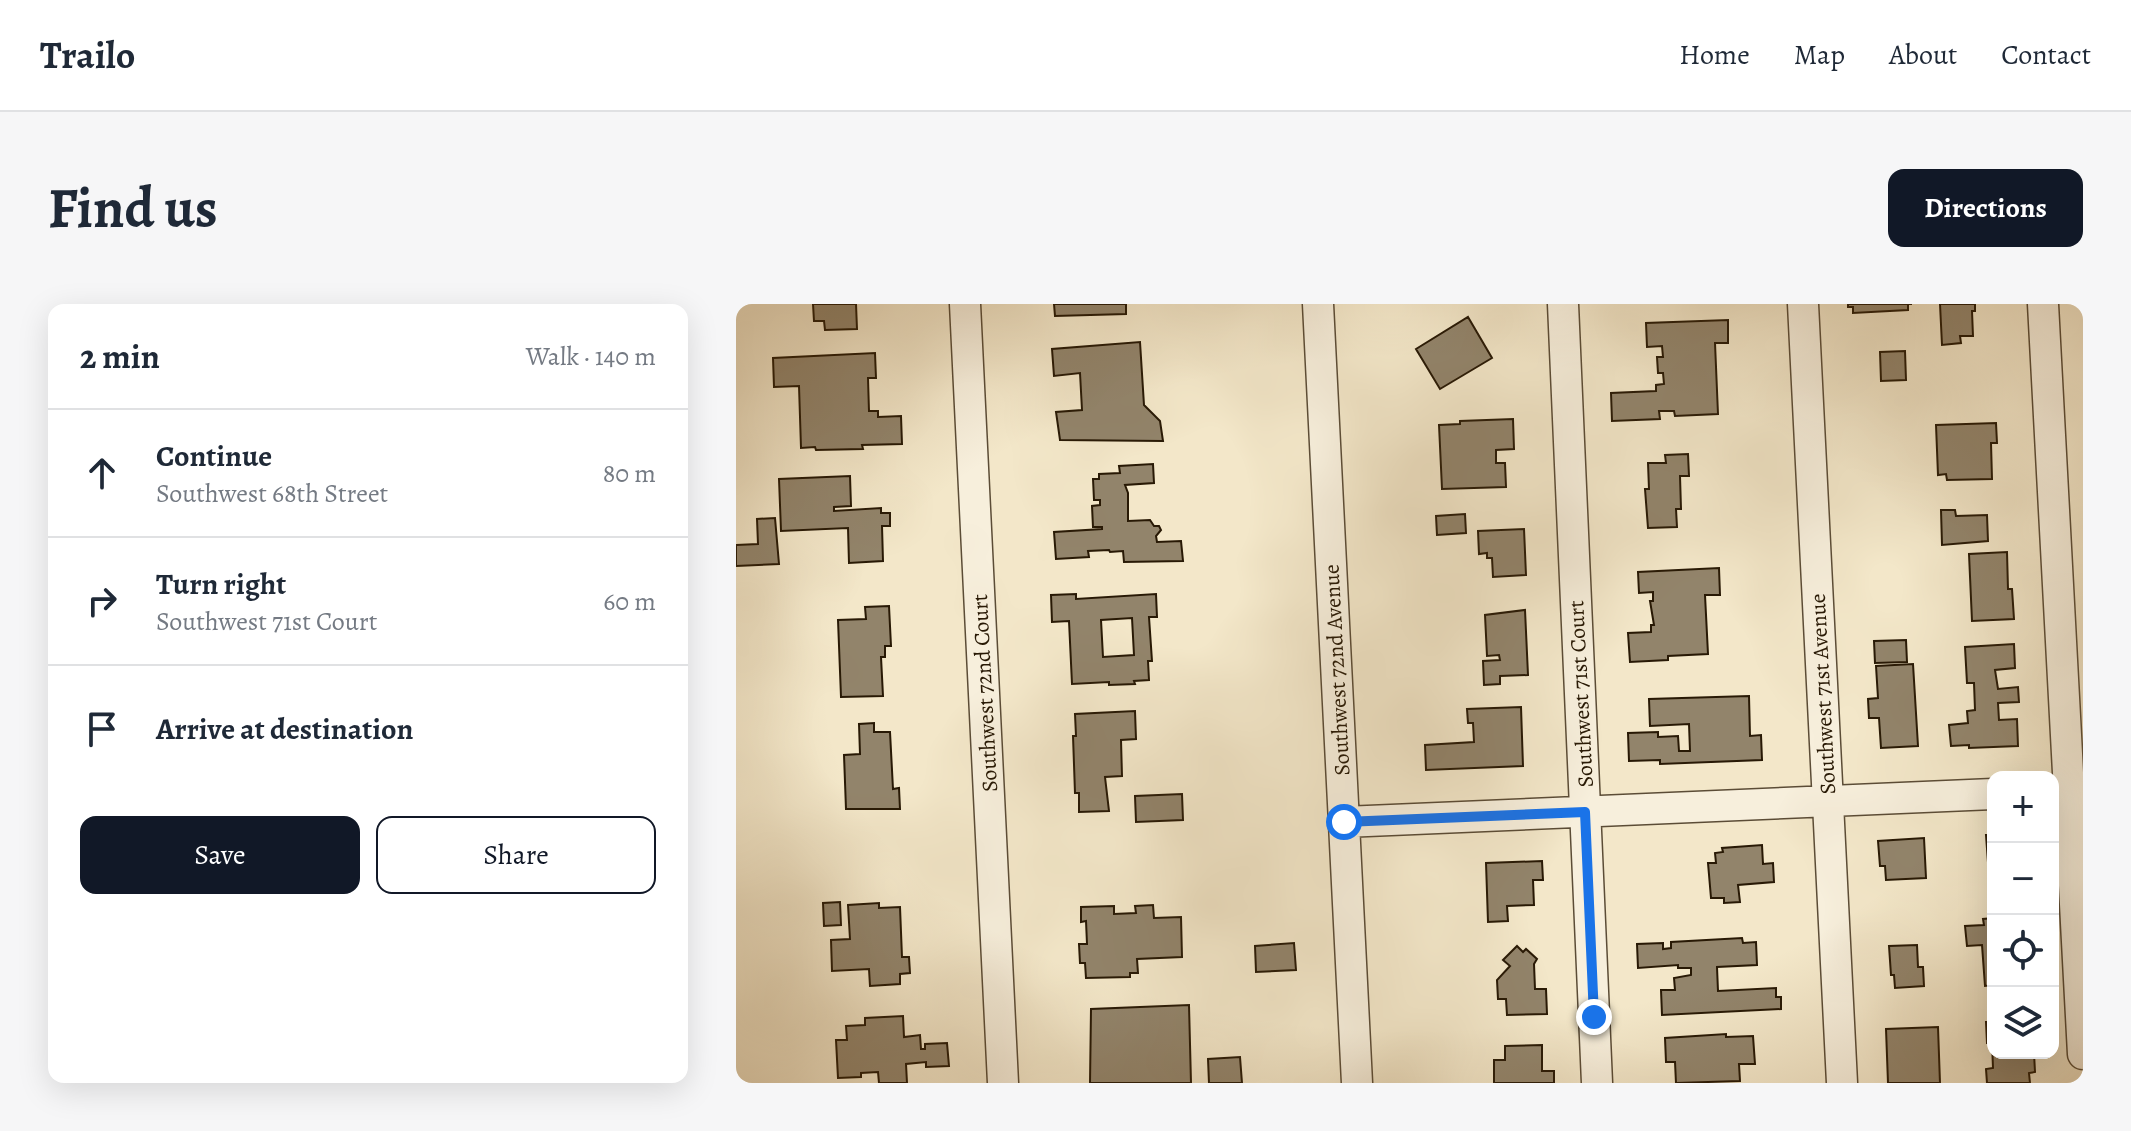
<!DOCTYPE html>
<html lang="en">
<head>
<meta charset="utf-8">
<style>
  body { margin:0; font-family:Alegreya,serif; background:#f6f6f7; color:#1f2937 }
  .controls { position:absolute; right:24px; bottom:24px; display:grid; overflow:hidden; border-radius:16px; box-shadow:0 8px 32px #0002 }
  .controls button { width:72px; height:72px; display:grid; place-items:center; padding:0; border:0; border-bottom:2px solid #e0e1e3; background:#fff; color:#1f2937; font:40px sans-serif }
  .stop { position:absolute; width:24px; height:24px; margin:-18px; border:6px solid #1a73e8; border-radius:50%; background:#fff }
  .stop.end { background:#1a73e8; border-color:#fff; box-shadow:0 2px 8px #0008 }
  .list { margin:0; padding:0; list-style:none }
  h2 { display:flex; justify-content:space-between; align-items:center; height:104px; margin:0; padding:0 32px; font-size:34px }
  h2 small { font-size:26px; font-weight:400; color:#747a83 }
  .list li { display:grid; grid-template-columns:52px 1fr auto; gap:24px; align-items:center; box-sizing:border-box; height:128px; padding:0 32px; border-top:2px solid #e0e1e3 }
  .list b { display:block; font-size:30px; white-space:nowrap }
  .list p { margin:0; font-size:26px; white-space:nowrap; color:#747a83 }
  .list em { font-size:26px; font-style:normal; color:#747a83 }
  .actions { display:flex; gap:16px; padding:24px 32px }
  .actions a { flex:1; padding:18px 0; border:2px solid #111827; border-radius:16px; text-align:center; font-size:28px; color:#111827 }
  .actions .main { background:#111827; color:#fff }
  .icon { flex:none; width:44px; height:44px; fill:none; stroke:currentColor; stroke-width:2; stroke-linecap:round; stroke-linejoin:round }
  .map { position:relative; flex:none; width:1347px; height:779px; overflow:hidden; border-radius:16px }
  header { display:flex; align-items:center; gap:48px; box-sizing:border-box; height:112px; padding:0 40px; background:#fff; border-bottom:2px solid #e0e1e3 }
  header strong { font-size:38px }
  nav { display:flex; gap:44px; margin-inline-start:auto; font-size:28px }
  .intro { display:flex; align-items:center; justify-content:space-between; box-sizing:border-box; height:192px; padding:0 48px }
  h1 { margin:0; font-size:56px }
  .button { padding:20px 36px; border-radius:16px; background:#111827; color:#fff; font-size:28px; font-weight:700 }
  main { display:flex; gap:48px; padding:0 48px }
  aside { flex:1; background:#fff; border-radius:16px; box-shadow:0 8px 32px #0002 }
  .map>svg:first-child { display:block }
  .building { fill:#92846b; stroke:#281905; stroke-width:2; fill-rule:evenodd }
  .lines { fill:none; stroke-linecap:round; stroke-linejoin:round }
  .minor-casing { stroke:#5b4c36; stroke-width:33 }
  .minor { stroke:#f7efdc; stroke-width:30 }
  .route { stroke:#1a73e8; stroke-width:10 }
  .labels { text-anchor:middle; stroke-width:8; stroke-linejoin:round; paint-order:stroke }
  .street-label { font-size:22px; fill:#281905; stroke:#f7efdc }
</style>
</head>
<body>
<header>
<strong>Trailo</strong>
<nav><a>Home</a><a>Map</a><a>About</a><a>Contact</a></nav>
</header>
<div class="intro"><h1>Find us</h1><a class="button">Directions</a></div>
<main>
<aside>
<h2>2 min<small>Walk · 140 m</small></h2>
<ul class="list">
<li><svg class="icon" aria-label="ahead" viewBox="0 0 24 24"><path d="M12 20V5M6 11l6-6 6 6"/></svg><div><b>Continue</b><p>Southwest 68th Street</p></div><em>80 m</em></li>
<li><svg class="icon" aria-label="right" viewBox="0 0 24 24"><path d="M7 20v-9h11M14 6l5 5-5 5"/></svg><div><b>Turn right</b><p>Southwest 71st Court</p></div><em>60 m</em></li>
<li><svg class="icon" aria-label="arrive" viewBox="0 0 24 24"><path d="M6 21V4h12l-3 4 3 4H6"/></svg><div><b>Arrive at destination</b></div></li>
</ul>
<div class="actions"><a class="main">Save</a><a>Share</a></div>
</aside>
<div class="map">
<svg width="1347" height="779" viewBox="0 0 1347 779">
  <rect width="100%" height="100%" fill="#f3e7c9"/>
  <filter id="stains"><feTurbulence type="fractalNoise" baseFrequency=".0025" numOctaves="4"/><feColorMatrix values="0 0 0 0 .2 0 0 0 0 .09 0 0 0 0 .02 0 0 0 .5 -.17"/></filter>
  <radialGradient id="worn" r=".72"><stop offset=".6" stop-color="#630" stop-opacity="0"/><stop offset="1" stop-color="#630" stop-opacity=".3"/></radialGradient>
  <!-- building -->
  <path class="building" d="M77,0H120L121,25L89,26L88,17H78Z
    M318,0H390V10L319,12Z
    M1112,0H1176H1172V6L1117,9V3H1112Z
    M1204,0H1239V7H1236L1237,32H1224L1225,39L1206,41Z
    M732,13L756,54L704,85L680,45Z
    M992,16V39H979L982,110L939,112L938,107H923L924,115L876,117L875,89L920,87V81L928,80L927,69H922L921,53H927L926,42L911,43L910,19Z
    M404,38L408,101L424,117L427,137L324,136L320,108L346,106L344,69L318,72L316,45Z
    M1169,47L1170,76L1145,77L1144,48Z
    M139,49L140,74H132L133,107H142V113L165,112L166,140L126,141L127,145L80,146L79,143L65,144L63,82L38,83L37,54Z
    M777,115L778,145L760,146V159H769L770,183L706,185L703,121L724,120V117Z
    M1260,119L1261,139H1255L1256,175L1211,176L1210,170L1202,171L1200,121Z
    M952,150L953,172H944L945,205H940L941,223L912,224L909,185H913L912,159H930L929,151Z
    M417,160L418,179L389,181L392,189V217L414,216L418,222H423L425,226L420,232L421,238L445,237L447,257L388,258L387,247L374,248L373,246L352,247L353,253L320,255L318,228L366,225V223H357L356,202L364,201V196H358L357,175H363V170L384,169L383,162Z
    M114,172L115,202L98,203V207L145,204V209H154V222H146L147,257L113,259L112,224L45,227L43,175Z
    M1205,206H1219L1220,212L1251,211L1252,237L1206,241Z
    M729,210L730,229L701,231L700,212Z
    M39,214L43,260L0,262V241L22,240L21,215Z
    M788,225L790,271L757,273L756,254H751V249L743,250L742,227Z
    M1271,248L1272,285H1276L1278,315L1236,317L1233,250Z
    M983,264L984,291H969L972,350L932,352V356L894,358L892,329L915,328V321H918L914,297H917V288L903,289L902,268Z
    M340,290V295L420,290L421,313H413L416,357H412L413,376L398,377L399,380L373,381V378L336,380L333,317L316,318L315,291ZM396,314L398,351L367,353L365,316Z
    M153,302L155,342H149V353H145L147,392L105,393L102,316L130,315L129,303Z
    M789,306L792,371L764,372V380L748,381L747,357L764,356L763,351L751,352L749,311Z
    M1170,336L1171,358L1139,359L1138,337Z
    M1278,340L1279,364L1259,366L1262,385L1282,383L1283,398L1262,399L1263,416L1281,415L1282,442L1233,444V441L1215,442L1213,421L1232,419L1231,407L1239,406L1238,379H1231L1229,343Z
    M1177,360L1182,442L1145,444L1143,414H1133L1132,395L1142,394L1140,362Z
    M1013,392L1014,432L1025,431L1026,456L924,460V456L893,457L892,429L922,428V433L942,432L943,447H954L953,420L914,422L913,395Z
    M785,403L787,462L690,466L689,441L738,438L737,419H732L731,405Z
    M399,407L400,435L385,436L386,472L369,473L373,507L343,508V489H339L337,432H340L339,410Z
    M138,419V428H154L157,485L163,484L164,505H110L108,451L124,450L123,420Z
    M446,490L447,516L400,518L399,492Z
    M1250,531H1257V586H1254Z
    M1188,534L1190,574L1150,576L1149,562H1144L1142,537Z
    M1026,541L1027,560L1037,559L1038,578L1002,581L1004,598L988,599V594H975L972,559H980L979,549L987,548L986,544Z
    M806,557L807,576H797L798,601L771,602L772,617L752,618L750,559Z
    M104,598L105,621L88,622L87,599Z
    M143,599V604L164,603L166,653H173L174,669L164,670V680L134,682L133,665L96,667L95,636L114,635L112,601Z
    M417,601L418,614L445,613L446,653L401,655L402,669H394V673L350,674L349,659H344L343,640H351L350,617L345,618V603L378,602V610L400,609L399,602Z
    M1257,614V624L1254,625V628H1257V681L1249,682L1246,641L1231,642L1229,622L1248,621L1247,615Z
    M1006,634L1007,639L1020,638L1021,661L981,663L982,687L1040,684V693H1045V705L926,711L925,686H939L938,674L955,671V664H942V661L902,664L901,640L927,639V645L935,644V638Z
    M558,639L560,666L520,668L519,642Z
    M1181,641L1182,663H1187L1188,682L1159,684L1158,671H1155L1153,642Z
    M781,642L787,648L790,645L801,655L798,660L799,685H810L811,710L771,711L770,695H762L761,676L774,662L767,656Z
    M453,701L455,779H354L355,705Z
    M167,712L168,733L184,731L185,745H189V740L211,739L213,762L190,763V758L170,760L171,779H143L142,768L125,769V773L102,774L100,736H111L110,722L129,721V714Z
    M1250,718H1257V749H1298L1299,768L1293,769L1294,779H1251L1250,765L1257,764L1256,739H1251Z
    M1202,723L1204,779H1152L1150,725Z
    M990,730V733L1017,732L1019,760H1003L1004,777L940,779L939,758H930L929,734Z
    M806,741V767H818V779H758V756H769V742Z
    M504,753L506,779H473L472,755Z"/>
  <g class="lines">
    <defs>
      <path id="minor" d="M229,0L267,779
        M582,0L621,779
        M827,0L861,779
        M1067,0L1106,779
        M1307,0L1347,750
        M608,518L1257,490"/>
    </defs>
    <!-- minor casing -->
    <use href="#minor" class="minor-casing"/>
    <!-- minor -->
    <use href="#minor" class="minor"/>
  </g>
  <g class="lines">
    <!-- route -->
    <path class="route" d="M608,518L849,508L858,713"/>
  </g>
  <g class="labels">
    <!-- street labels -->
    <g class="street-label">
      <text transform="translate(600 366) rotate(-93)" y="8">Southwest 72nd Avenue</text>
      <text transform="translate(248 389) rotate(-93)" y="8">Southwest 72nd Court</text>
      <text transform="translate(844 390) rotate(-93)" y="8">Southwest 71st Court</text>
      <text transform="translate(1086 390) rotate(-93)" y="8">Southwest 71st Avenue</text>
    </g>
  </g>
  <rect width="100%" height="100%" filter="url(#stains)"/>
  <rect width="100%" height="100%" fill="url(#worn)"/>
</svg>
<div class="controls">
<button>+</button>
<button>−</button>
<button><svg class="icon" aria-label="locate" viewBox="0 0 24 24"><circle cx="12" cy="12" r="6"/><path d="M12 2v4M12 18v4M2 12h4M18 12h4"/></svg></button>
<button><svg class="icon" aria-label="layers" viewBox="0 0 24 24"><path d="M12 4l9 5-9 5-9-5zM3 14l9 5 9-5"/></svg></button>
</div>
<div class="stop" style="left:608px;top:518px"></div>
<div class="stop end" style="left:858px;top:713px"></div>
</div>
</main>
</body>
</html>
